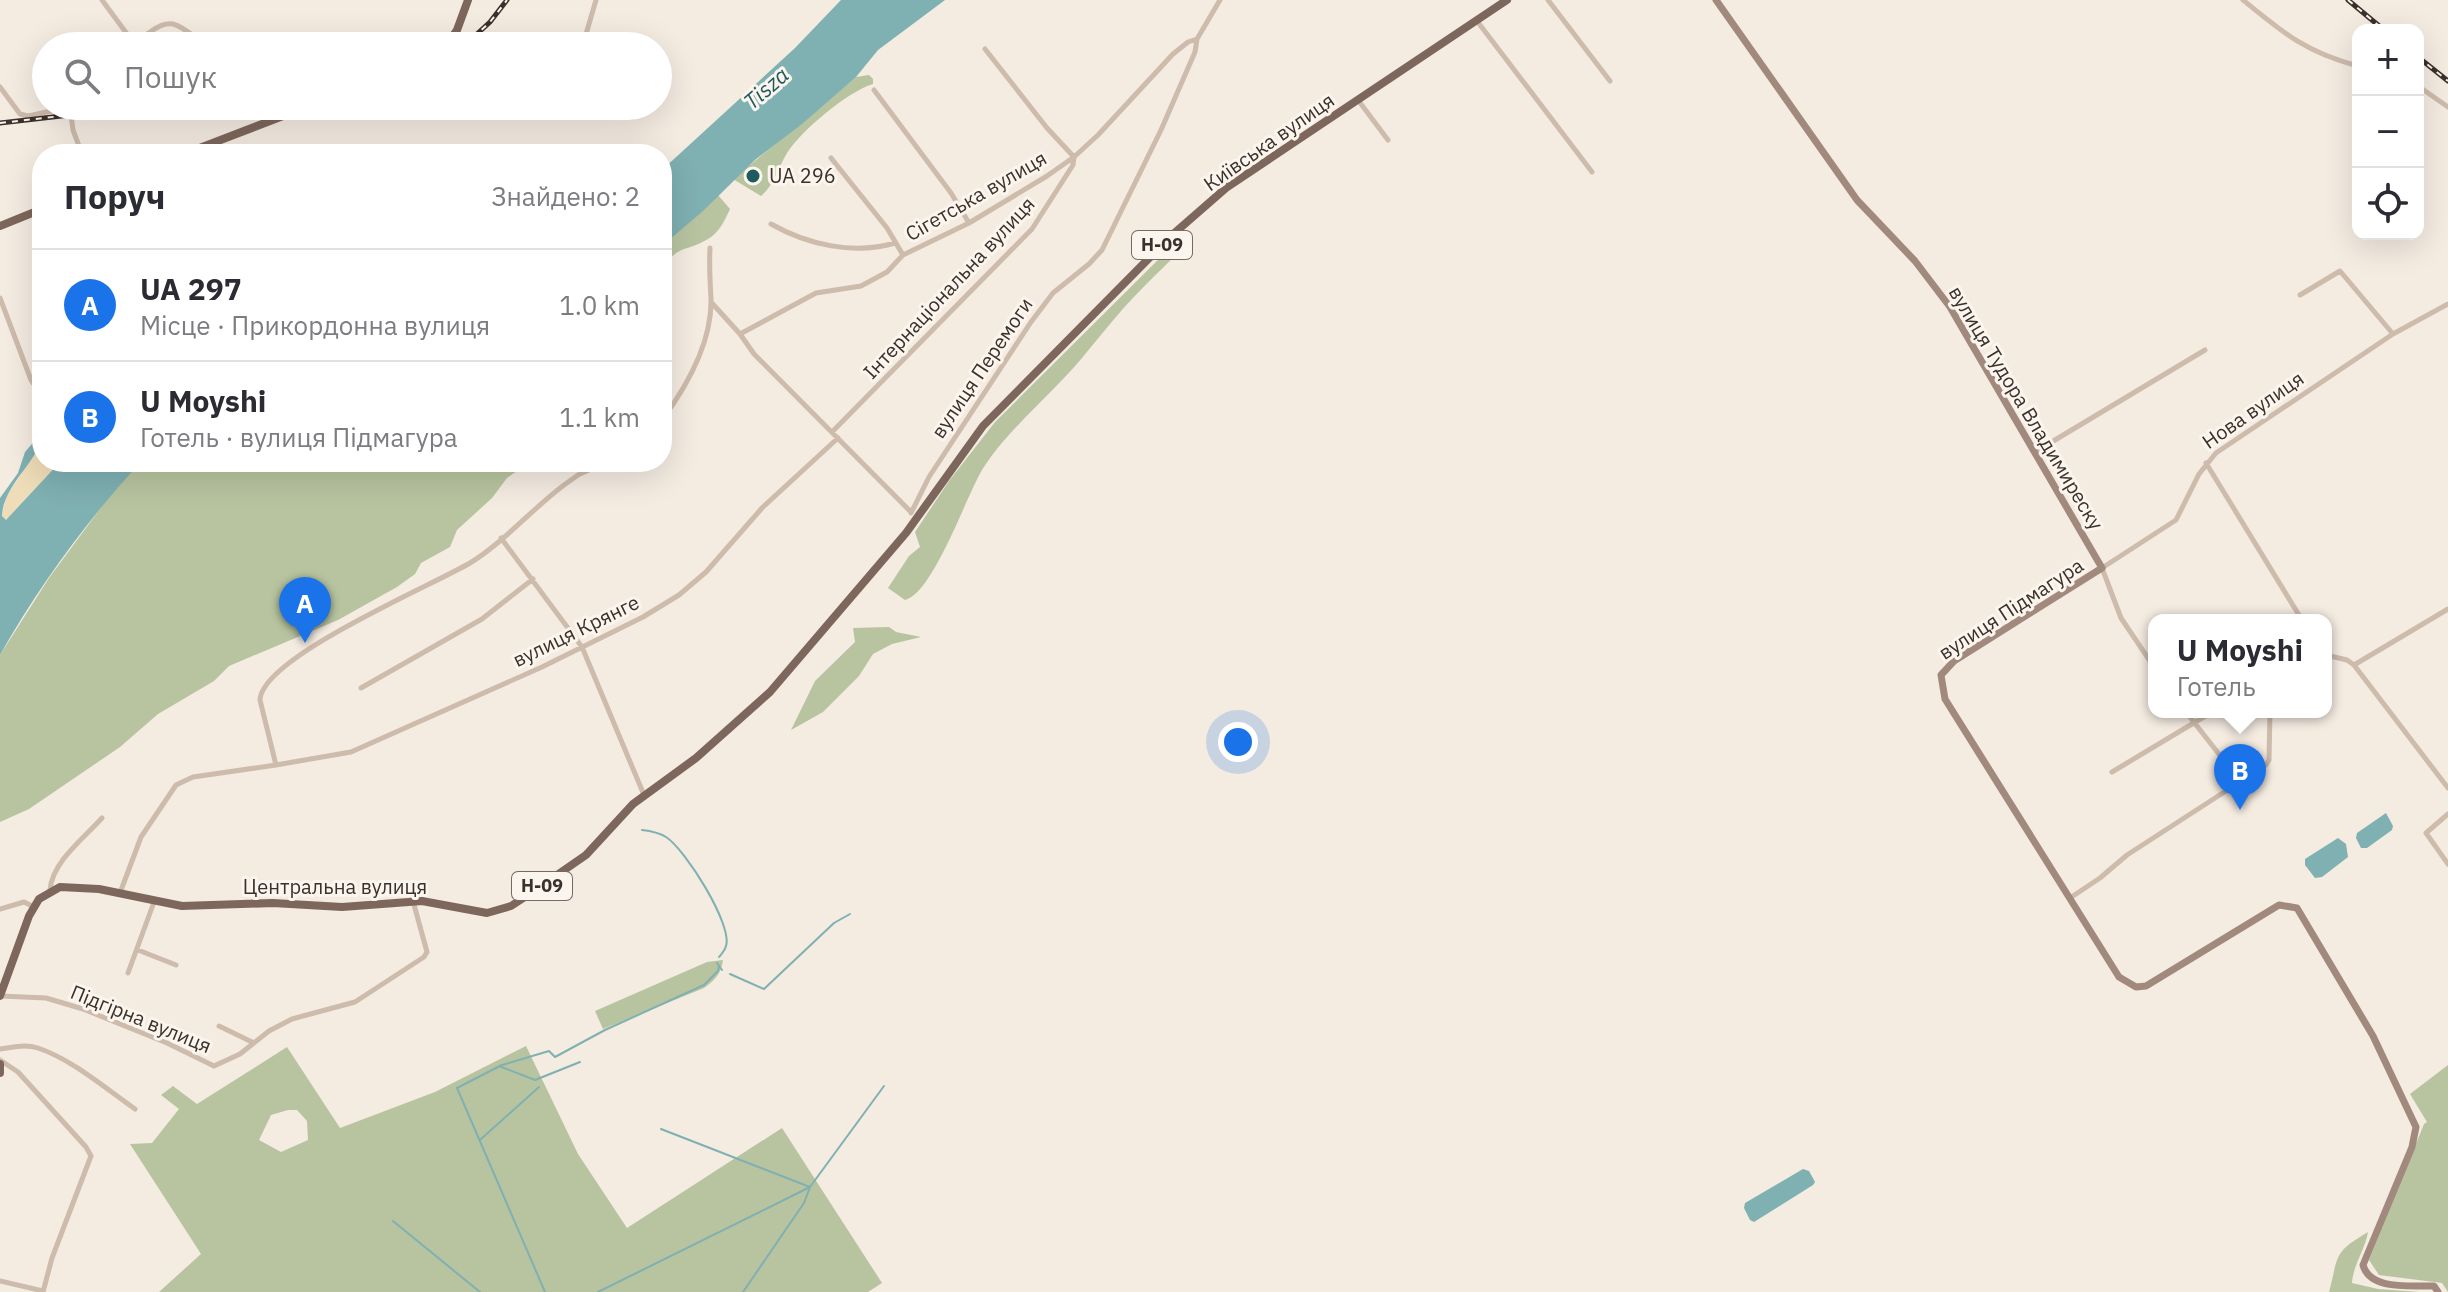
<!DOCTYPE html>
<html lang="uk">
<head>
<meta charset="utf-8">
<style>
  body { margin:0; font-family:"IBM Plex Sans",sans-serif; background:#f2f2f3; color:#2b2b33 }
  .controls { position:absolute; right:24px; top:24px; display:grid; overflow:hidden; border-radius:16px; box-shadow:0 8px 32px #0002 }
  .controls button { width:72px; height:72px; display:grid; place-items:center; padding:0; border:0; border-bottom:2px solid #e1e1e2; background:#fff; color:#2b2b33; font:40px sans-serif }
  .you { position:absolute; left:1238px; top:742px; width:28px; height:28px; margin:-20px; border:6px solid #fff; border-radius:50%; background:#1a73e8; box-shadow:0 0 0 12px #1a73e833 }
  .badge { display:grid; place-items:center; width:52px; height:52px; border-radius:50%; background:#1a73e8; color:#fff; font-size:26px; font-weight:700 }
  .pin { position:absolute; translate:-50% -66px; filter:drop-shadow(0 2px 4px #0008) }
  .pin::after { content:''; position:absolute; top:42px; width:28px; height:24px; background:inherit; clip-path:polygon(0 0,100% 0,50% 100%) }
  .popup { position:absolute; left:2148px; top:614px; width:184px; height:104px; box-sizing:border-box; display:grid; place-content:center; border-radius:16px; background:#fff; filter:drop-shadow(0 2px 6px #0005); font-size:26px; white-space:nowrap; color:#7c7c81 }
  .popup b { font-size:30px; color:#2b2b33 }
  .popup::after { content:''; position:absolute; left:50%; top:100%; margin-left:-16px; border:16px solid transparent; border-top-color:#fff }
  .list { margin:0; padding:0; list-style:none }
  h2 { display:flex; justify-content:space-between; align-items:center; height:104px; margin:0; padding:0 32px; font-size:34px }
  h2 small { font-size:26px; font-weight:400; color:#7c7c81 }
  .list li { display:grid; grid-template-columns:52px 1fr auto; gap:24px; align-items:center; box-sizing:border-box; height:112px; padding:0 32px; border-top:2px solid #e1e1e2 }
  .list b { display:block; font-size:30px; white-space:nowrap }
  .list p { margin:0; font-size:26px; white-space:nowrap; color:#7c7c81 }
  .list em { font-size:26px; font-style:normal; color:#7c7c81 }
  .icon { flex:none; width:44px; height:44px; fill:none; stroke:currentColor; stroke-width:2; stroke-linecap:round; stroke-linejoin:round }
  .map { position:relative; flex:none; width:2448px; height:1292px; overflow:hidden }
  .search { position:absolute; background:#fff; box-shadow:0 8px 32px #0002; left:32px; top:32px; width:640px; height:88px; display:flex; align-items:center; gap:20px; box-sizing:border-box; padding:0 28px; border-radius:44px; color:#7c7c81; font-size:30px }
  .panel { position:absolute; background:#fff; box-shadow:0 8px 32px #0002; left:32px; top:144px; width:640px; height:328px; border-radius:32px }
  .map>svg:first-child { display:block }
  .green { fill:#b8c4a0; fill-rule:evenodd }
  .sand { fill:#efdcb8 }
  .water { fill:#7fb0b2 }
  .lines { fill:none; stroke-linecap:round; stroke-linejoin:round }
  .stream { stroke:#7fb0b2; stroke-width:2 }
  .street { stroke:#cdbbac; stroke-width:5 }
  .secondary { stroke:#a18a7d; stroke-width:7 }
  .primary { stroke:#7d675c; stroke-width:8 }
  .rail-casing { stroke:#3b302b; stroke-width:5 }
  .rail { stroke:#fbf5ee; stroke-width:2; stroke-dasharray:6; stroke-linecap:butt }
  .poi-dot { fill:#1f5a5e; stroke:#fbf5ee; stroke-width:3 }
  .labels { text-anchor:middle; stroke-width:6; stroke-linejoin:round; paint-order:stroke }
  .shield { fill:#fbf5ee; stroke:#756b66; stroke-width:2 }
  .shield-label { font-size:18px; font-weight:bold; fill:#3b302b }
  .street-label { font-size:20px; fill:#3b302b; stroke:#fbf5ee }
  .poi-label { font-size:20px; fill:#3b302b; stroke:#fbf5ee; text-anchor:start }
  .water-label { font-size:22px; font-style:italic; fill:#1f5a5e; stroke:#fbf5ee }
</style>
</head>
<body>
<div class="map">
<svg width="2448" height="1292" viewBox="0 0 2448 1292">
  <rect width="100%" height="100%" fill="#f4ebe1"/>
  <!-- green -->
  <path class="green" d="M869,75L873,79V84C847,92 801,131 787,153C778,168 774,185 761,196L733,179L856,77Z
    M718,195L730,209C725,220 719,233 708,239C687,252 676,244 662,271V246Z
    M1178,245L1180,251C1164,267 1148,282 1132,299C1108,324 1088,353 1064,378C1036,408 1004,435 982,470C966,497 933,593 905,600L888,588L909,556L920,547L915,532L949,481L995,422L1170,248Z
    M141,462H520L517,471L507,478L492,498L457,530L450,547L421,563L415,574L397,587L338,620L229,666L214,681L158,714L120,747L29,809L0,822V655L49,578L111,494Z
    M889,627L896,632L921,637L892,644L873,654L859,676L823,712L791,730L815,681L855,642L853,628Z
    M723,960C721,974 715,980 704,988L603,1029L595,1011L707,962Z
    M526,1046L578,1154L627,1228L782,1128L882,1283L868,1292H159L201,1254L130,1144L152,1143L179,1109L161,1095L173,1086L197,1104L287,1047L340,1128L435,1092ZM288,1110H297L307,1121L308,1140L281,1152L259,1140L271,1115Z
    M2448,1065V1292L2442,1283L2379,1275L2369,1260L2424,1124L2427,1122L2410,1094Z
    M2368,1232C2365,1250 2353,1265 2352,1283L2378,1289L2420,1292H2329C2339,1256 2332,1253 2368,1232Z"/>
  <!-- sand -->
  <path class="sand" d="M42,443V462H60L6,520L2,516L6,497Z"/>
  <!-- water -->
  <path class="water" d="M841,0H945L878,50L856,77L802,124L756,159L703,211L662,246V170L795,48Z
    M42,432C42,460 3,483 2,516L6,520L60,462H141C87,520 39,586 0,655V498L18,473L25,452Z
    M2386,813L2393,826L2392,830L2367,848H2361L2356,838L2357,833Z
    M2338,838L2346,844L2348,857L2322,877L2315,878L2305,865V859Z
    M1803,1169L1809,1171L1815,1182L1813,1185L1754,1222L1750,1220L1744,1208L1745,1203Z"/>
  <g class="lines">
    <!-- stream -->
    <path class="stream" d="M642,830C651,831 658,832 666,837C685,849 733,925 726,946C725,951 722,953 719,957
      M717,963L722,970
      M730,974L764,989L834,923L850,914
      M580,1062L535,1080L499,1066L549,1051L555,1057L605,1030L704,985L718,971L719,966
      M498,1067L457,1088L545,1292
      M481,1139L539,1087
      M393,1221L480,1292
      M598,1292L810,1187L661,1129
      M743,1292L804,1203L810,1187L884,1086"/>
    <!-- street -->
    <path class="street" d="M102,0L130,38C147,41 156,21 173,24C185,27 197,40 207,46
      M1548,0L1610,81
      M2243,0C2283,33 2307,53 2358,66
      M1477,21L1592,172
      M584,41L596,0
      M2418,86L2448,107
      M0,87L20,114L28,116L70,107L73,130L82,154
      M874,90L951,193L969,223
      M1358,100L1388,140
      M831,158L887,228L903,255
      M771,224C808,245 854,255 895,243
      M2300,295L2340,271L2393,334
      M0,298L31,380L42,396
      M711,302L740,334L754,354L911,512
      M740,334L816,293L861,286L887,272L903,255L969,223L1047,176L1074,157L1098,135L1173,54L1188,42L1197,39
      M662,420C687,386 712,343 711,299C710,282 709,266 710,248
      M832,432L1032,229L1073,165L1074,157L1047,128L985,49
      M2035,452L2205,350
      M2206,463L2302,620
      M911,513L929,477L1031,322L1053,293L1089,264L1102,250L1161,130L1195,52L1197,39L1220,0
      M501,538L582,647L644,795
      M2326,655L2347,660L2354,665L2448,788
      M2354,665L2448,609
      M2154,667L2121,618L2102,568L2176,520L2199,474L2216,453L2393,334L2448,304
      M361,688L482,619L533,579
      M2186,712L2240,781
      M276,765L351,752L542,667L643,617L679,595L706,572L762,508L838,438
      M2112,772L2212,712
      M2448,814L2426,833L2448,864
      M50,890C52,862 84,838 102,818
      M120,893L141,837L176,785L193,777L276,765L260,700C262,657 431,586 470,563C504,542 532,509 564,485L578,475L606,462
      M2070,898L2100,878L2127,855L2266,765L2269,760L2270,712
      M0,909L24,902L34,907
      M138,950L176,965
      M128,973L154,902
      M1,996L46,998L83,1009L167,1043L214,1066L240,1054L269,1031L292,1019L355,1002L424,957L427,952L413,901
      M219,1026L254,1043
      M0,1049C12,1047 26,1044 38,1048C73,1060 105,1088 135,1109
      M0,1060L18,1072L86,1147L91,1156L52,1258L43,1292
      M0,1281L43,1291"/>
    <!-- secondary -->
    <path class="secondary" d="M1716,0L1857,200L1915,261L1950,307L2102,568L1954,661L1941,675L1945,699L2119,977L2136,987L2146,986L2279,905L2297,908L2373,1036L2416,1127L2412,1147L2363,1265C2370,1291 2411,1285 2434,1286L2438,1292"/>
    <!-- primary -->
    <path class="primary" d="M446,46L457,30L468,0
      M184,154L309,106
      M0,226L42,209
      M0,996L29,916L39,899L60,887L99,889L182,906L273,903L342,907L422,901L487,913L511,906L531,893L586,855L633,804L696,758L770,692L906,533L983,426L1171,236L1226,188L1507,0
      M0,1064V1073"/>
    <defs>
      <path id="rail" d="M2348,0L2384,30
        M464,46L490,22L507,0
        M2418,57L2448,81
        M332,113L369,106
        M0,123L149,106L291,113L344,106"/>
    </defs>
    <!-- rail casing -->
    <use href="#rail" class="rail-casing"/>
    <!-- rail -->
    <use href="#rail" class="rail"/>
  </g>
  <!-- markers -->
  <circle class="poi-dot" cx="753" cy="176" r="8"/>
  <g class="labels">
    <!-- shield labels -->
    <g class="shield">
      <rect x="1132" y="231" width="60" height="28" rx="6"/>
      <rect x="512" y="872" width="60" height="28" rx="6"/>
    </g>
    <g class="shield-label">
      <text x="1162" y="251">Н-09</text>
      <text x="542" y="892">Н-09</text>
    </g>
    <!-- street labels -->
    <g class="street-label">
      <text transform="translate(1269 142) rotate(-35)" y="7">Київська вулиця</text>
      <text transform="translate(976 196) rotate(-30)" y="7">Сігетська вулиця</text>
      <text transform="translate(949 288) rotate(-47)" y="7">Інтернаціональна вулиця</text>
      <text transform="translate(982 368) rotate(-56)" y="7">вулиця Перемоги</text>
      <text transform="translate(2026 408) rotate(59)" y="7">вулиця Тудора Владимиреску</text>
      <text transform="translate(2253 410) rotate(-35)" y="7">Нова вулиця</text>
      <text transform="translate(2011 609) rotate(-33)" y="7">вулиця Підмагура</text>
      <text transform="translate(576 631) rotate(-26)" y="7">вулиця Крянге</text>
      <text x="335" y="894">Центральна вулиця</text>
      <text transform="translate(141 1019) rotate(22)" y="7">Підгірна вулиця</text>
    </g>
    <!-- poi labels -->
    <g class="poi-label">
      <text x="769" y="183">UA 296</text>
    </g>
    <!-- water labels -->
    <g class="water-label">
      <text transform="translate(766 88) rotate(-41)" y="8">Tisza</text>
    </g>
  </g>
</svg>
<div class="controls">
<button>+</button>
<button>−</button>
<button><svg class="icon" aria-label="locate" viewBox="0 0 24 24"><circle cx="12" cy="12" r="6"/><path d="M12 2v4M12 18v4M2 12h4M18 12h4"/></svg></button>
</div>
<div class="you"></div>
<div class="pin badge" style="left:305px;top:643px">A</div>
<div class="pin badge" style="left:2240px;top:810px">B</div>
<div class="popup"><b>U Moyshi</b>Готель</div>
<div class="search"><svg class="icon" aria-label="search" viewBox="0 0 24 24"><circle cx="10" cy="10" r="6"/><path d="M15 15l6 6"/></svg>Пошук</div>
<section class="panel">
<h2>Поруч<small>Знайдено: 2</small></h2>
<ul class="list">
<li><span class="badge">A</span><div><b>UA 297</b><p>Місце · Прикордонна вулиця</p></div><em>1.0 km</em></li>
<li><span class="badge">B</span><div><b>U Moyshi</b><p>Готель · вулиця Підмагура</p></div><em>1.1 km</em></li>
</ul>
</section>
</div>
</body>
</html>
